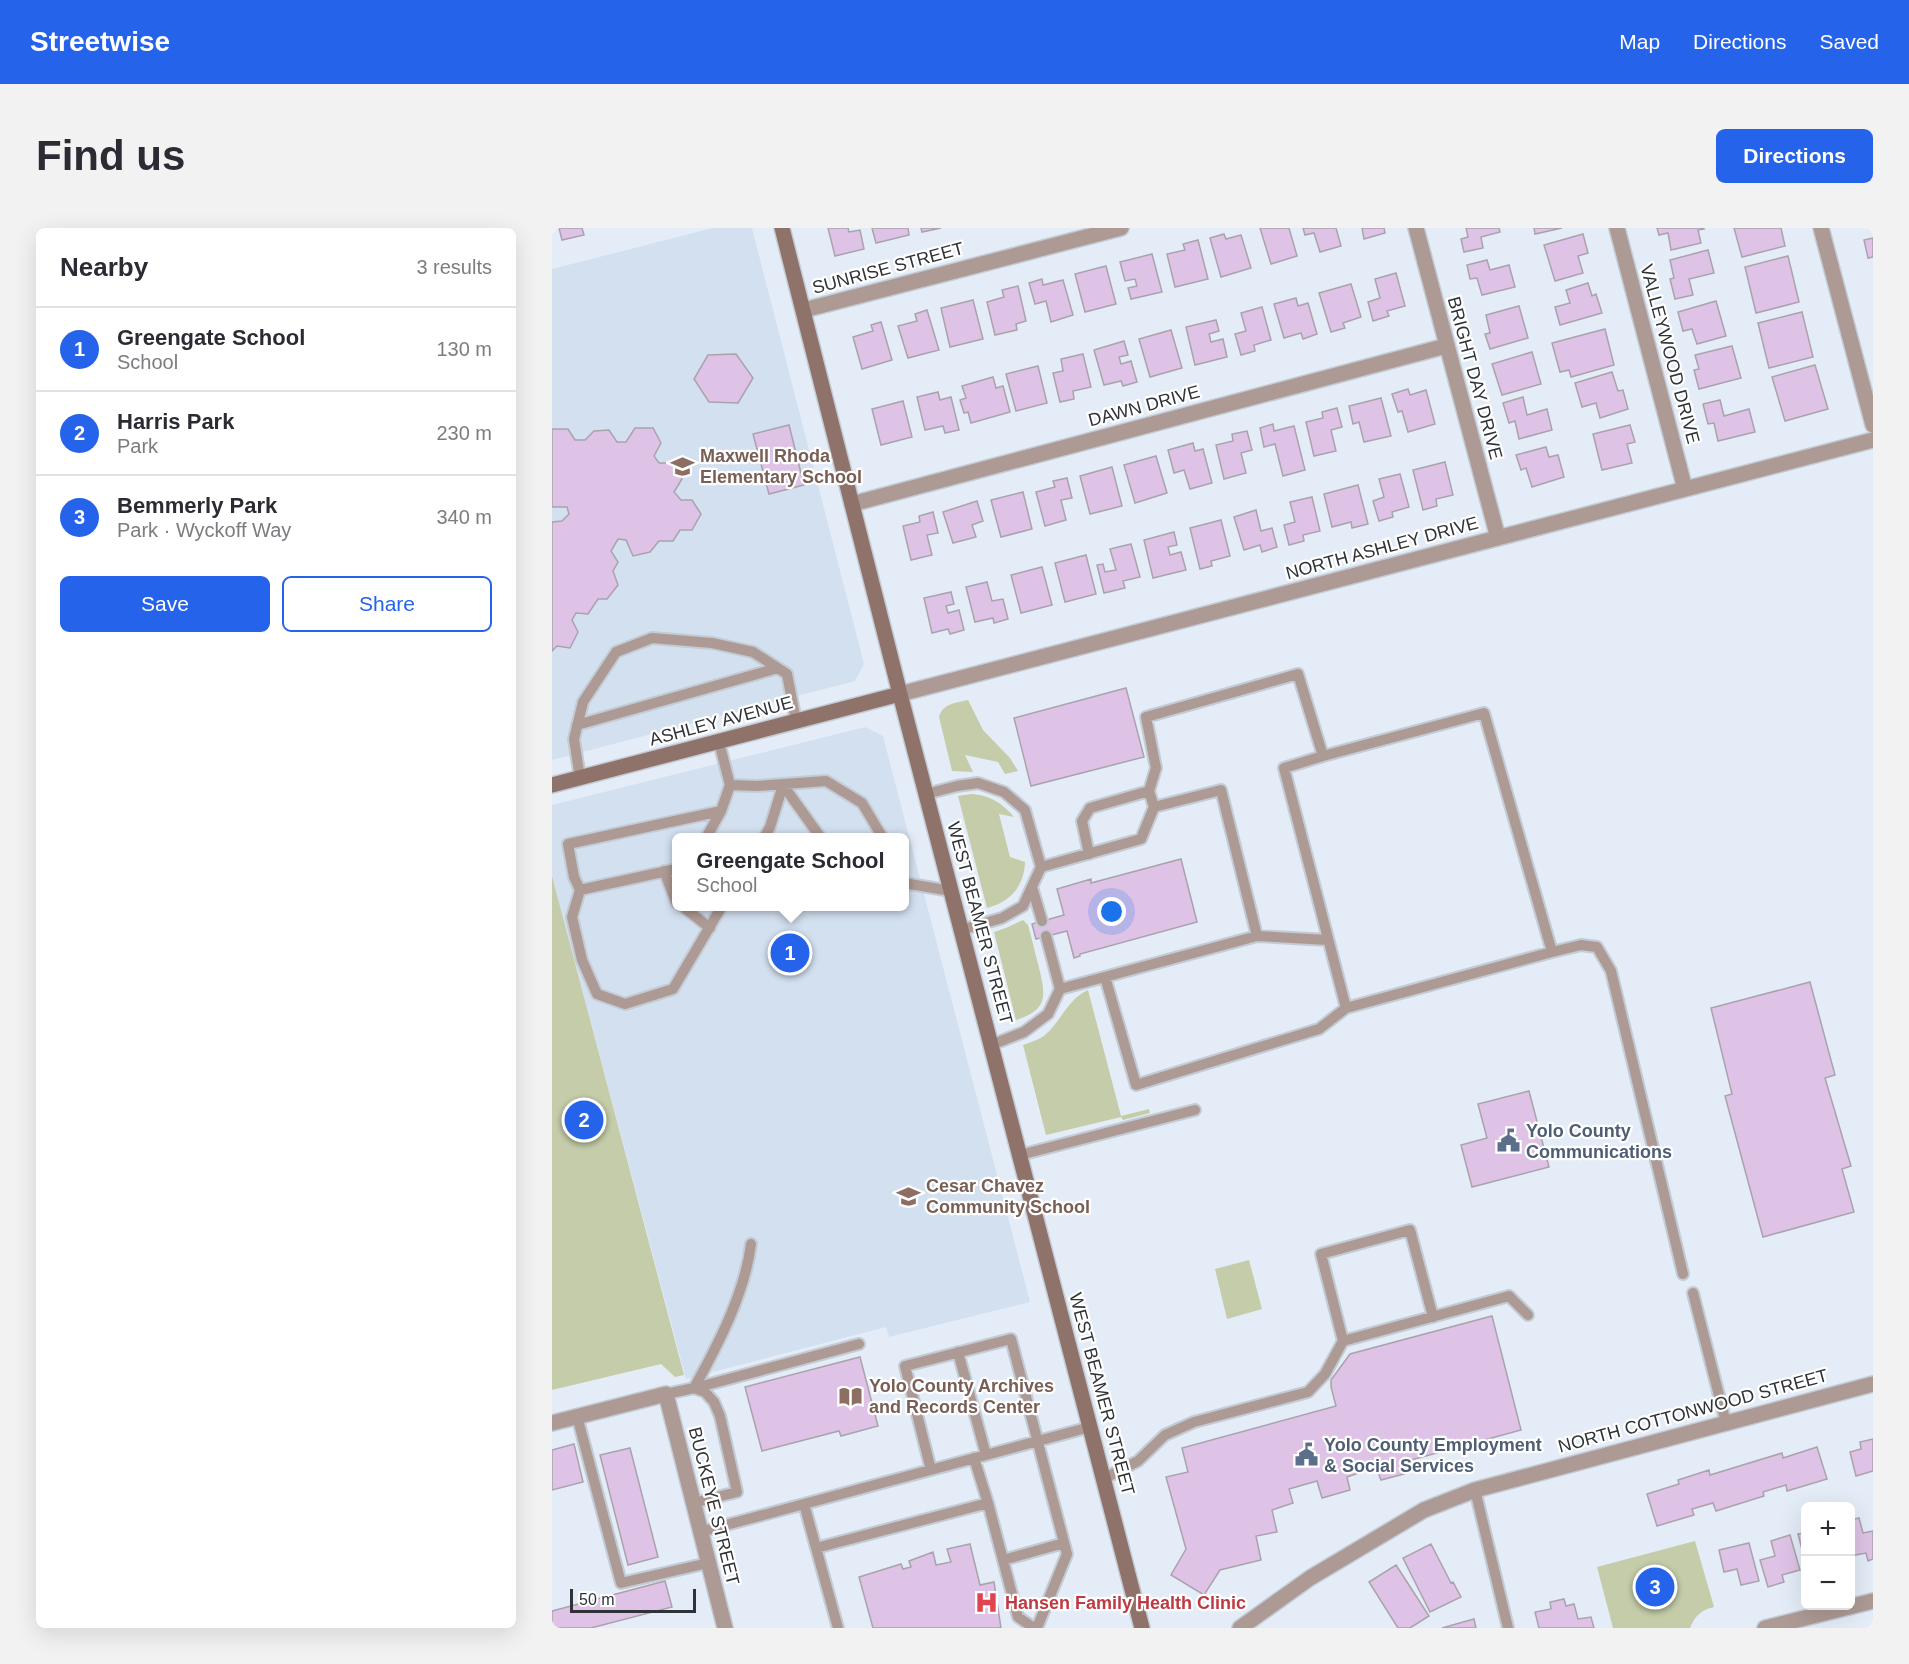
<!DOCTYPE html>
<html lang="en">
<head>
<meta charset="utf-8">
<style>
  body { margin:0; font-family:Helvetica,sans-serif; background:#f2f2f3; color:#2b2b33 }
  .controls { position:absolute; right:18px; bottom:18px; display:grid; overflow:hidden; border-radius:9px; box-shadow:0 6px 24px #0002 }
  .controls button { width:54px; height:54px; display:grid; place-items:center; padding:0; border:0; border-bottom:2px solid #e1e1e2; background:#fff; color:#2b2b33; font:30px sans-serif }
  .scale { position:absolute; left:18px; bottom:15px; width:126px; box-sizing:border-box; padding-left:6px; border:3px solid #2f3236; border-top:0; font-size:16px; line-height:21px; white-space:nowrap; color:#2f3236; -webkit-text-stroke:4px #fff; paint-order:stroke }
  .you { position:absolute; left:560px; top:684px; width:21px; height:21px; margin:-15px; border:4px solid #fff; border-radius:50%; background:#1a73e8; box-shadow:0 0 0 9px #1a73e833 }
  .badge { display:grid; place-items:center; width:39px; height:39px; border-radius:50%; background:#2563eb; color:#fff; font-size:20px; font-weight:700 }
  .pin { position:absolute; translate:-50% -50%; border:3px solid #fff; box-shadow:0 2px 6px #0006 }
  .popup { position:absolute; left:120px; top:605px; width:237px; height:78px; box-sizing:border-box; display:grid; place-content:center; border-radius:9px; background:#fff; filter:drop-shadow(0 2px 4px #0005); font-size:20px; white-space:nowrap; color:#7c7c81 }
  .popup b { font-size:22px; color:#2b2b33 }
  .popup::after { content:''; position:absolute; left:50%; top:100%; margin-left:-12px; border:12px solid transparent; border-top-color:#fff }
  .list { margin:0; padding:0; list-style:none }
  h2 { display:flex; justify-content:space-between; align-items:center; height:78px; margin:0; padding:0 24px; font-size:26px }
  h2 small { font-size:20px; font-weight:400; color:#7c7c81 }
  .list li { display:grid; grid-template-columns:39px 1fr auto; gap:18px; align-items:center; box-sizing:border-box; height:84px; padding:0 24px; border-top:2px solid #e1e1e2 }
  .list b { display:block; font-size:22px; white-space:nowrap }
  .list p { margin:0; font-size:20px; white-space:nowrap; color:#7c7c81 }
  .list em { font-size:20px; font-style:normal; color:#7c7c81 }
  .actions { display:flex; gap:12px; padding:18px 24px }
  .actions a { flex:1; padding:14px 0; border:2px solid #2563eb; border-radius:9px; text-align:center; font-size:21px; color:#2563eb }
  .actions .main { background:#2563eb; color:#fff }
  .map { position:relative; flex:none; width:1321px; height:1400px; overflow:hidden; border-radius:9px }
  header { display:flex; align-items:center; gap:36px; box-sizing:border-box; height:84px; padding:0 30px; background:#2563eb; color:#fff }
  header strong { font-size:28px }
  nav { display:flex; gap:33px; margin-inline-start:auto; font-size:21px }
  .intro { display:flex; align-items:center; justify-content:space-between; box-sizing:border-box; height:144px; padding:0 36px }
  h1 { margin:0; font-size:42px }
  .button { padding:15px 27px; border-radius:9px; background:#2563eb; color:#fff; font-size:21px; font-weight:700 }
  main { display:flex; gap:36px; padding:0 36px }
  aside { flex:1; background:#fff; border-radius:9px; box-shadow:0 6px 24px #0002 }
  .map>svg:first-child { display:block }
  .built { fill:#d3e0f0; fill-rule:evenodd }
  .green { fill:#c4cca9 }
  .building { fill:#dec3e6; stroke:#aaa2ac; stroke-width:1.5 }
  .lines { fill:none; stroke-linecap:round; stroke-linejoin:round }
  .lane-casing { stroke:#c3cbd4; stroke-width:14 }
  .street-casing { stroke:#c3cbd4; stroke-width:18 }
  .secondary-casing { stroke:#c3cbd4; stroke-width:18 }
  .lane { stroke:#ae9a95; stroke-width:10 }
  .street { stroke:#ae9a95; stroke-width:15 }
  .secondary { stroke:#8f736b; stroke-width:15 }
  .labels { text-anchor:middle; stroke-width:4.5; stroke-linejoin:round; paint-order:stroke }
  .street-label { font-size:18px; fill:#2f3236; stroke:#fff }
  .education-label { font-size:18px; font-weight:bold; fill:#785e54; stroke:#fff; text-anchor:start }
  .service-label { font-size:18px; font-weight:bold; fill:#4e5e75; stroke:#fff; text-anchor:start }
  .health-label { font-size:18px; font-weight:bold; fill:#be3a42; stroke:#fff; text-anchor:start }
</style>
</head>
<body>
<header>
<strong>Streetwise</strong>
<nav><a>Map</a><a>Directions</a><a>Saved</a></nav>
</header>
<div class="intro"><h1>Find us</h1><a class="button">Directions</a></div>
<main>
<aside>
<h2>Nearby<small>3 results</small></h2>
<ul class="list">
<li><span class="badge">1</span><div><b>Greengate School</b><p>School</p></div><em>130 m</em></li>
<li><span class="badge">2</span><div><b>Harris Park</b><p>Park</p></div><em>230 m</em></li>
<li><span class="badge">3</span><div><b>Bemmerly Park</b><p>Park · Wyckoff Way</p></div><em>340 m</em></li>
</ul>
<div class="actions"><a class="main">Save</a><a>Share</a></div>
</aside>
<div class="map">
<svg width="1321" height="1400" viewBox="0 0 1321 1400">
  <rect width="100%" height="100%" fill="#e4edf7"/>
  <!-- built -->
  <path class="built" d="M161,0H200L312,436L303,453L0,532V41Z
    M313,499L331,508L478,1074L337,1109L334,1099L134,1151L0,648V577ZM124,610H352V678H124Z"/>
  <!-- green -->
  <path class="green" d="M416,472L431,502L458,530L466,543L453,546L446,534L413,527L421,544L400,543L387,489C391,475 404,475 416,472Z
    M419,566C438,567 450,575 462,589L447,586L458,629L473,634C472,659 458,674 435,680L406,568Z
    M0,648L132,1147L123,1149L109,1136L0,1162Z
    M471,692L476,697C480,711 483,725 487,740C494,768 496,782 464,792L442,704L454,700Z
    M536,762L569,888L597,881L598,885L571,892L569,889L494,907L471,817C479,814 487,812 493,807C510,792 515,772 536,762Z
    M697,1032L710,1081L675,1091L663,1041Z
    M1143,1313L1162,1379C1149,1382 1143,1388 1138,1400H1061L1045,1339Z"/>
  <!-- building -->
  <path class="building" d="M7,0H30L32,7L10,12Z
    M276,0H296L297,4L308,2L312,21L283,28Z
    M320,0H356L357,7L324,15Z
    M369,0H389L370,4Z
    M708,0H737L745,28L719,36Z
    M751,0H784L789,18L768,24L762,5L753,7Z
    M810,0H832L833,5L812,11Z
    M914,0H947L948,4L929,9L931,20L912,24L909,11L916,9Z
    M982,0H1010L983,6Z
    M1105,0H1151L1152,1L1146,2L1149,15L1119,22L1116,5L1107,7Z
    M1182,0H1229L1233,18L1190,29Z
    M672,6L674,11L689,7L699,40L669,49L658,10Z
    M1031,6L1036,25L1026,28L1031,45L1003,53L992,17Z
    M1321,10V29L1316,30L1312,12Z
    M646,12L656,51L623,59L615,26L633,22L631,16Z
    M1156,22L1162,45L1137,51L1141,67L1123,71L1118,51L1122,50L1118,32Z
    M600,26L610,64L579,71L576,60L585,58L583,51L573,53L568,34Z
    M1236,28L1247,74L1204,85L1193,39Z
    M935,32L938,42L957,37L963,59L930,67L925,50L918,51L915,37Z
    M554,38L564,76L533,84L523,46Z
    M844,45L853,78L835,83L837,88L821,93L816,74L828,70L823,51Z
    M490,51L491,57L511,52L521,87L499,94L494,73L483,76L477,55Z
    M1036,55L1040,68L1044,66L1050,85L1008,97L1003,79L1018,75L1014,62Z
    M799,56L809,89L791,95L793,100L779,104L767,65Z
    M466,58L474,93L464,96L465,102L443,107L435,74L452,69L450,62Z
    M744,70L746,78L756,75L765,106L751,111L749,105L732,110L722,76Z
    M421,72L431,111L398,119L389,80Z
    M1164,73L1174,108L1145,116L1140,101L1131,103L1126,84Z
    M967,78L976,110L938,121L933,106L938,105L934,87Z
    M710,79L719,112L702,117L703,123L689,127L683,106L694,103L689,85Z
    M375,82L387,122L356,130L346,98L365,93L363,86Z
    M1250,84L1261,129L1217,140L1206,95Z
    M664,92L667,103L657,106L659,114L671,111L675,129L643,137L634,99Z
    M329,94L340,132L310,141L301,109L321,103L319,97Z
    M1053,101L1062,137L1019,149L1017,142L1008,144L1000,115Z
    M619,102L630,140L598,149L587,111Z
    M572,113L576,127L567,129L569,136L579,133L585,154L571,158L569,153L552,157L542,122Z
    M1180,118L1189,150L1147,161L1142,142L1147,141L1143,127Z
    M980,124L989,156L950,167L940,136Z
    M184,126L201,150L186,175L157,174L142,151L156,127Z
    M531,126L539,159L521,163L522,171L508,174L501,145L511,143L509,131Z
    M1263,137L1276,181L1233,193L1220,149Z
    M486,138L495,175L464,183L454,146Z
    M1060,144L1066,163L1071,162L1076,181L1048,190L1044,175L1030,179L1023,155Z
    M441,149L444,160L451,158L458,184L419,195L416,184L412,185L408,172L414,170L410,158Z
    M856,161L858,167L874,162L883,196L856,204L850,183L846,184L840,166Z
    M386,164L388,172L399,169L407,202L393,205L391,198L373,202L365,169Z
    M971,169L975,187L995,181L1000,202L967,211L963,193L957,195L951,175Z
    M829,170L839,208L812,214L807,194L801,196L797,178Z
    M1168,172L1172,188L1197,181L1203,204L1166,213L1162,195L1156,196L1151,176Z
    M351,173L360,209L329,217L320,181Z
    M785,180L790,199L779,202L784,223L762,228L754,194L771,190L770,184Z
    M721,196L722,203L742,198L753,242L731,248L723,216L712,219L708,200Z
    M237,197L252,257L217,266L201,206Z
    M1078,197L1083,214L1075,216L1080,235L1050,242L1041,206Z
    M83,200H101L109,215L102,228L107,235H121L130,251L122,264L129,272H140L149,286L140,302H128L121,313H107L98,324L81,328L74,312L66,311L59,323L66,334L61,343L66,357L55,371H46L36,386L24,385L20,392L26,404L18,420L5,418L0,423V294L10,293L17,286L15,279H0V201H16L23,212H33L42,203L57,202L65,214H74Z
    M695,203L700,222L689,225L694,245L672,251L664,217L681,213L680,206Z
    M641,215L643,223L651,221L660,255L638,261L632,242L622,245L616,222Z
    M994,219L997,229L1006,227L1012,249L980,259L974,240L969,242L964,227Z
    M604,228L615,265L583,275L572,237Z
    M893,234L901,267L884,271L885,278L871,282L861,242Z
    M560,239L570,278L538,286L528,248Z
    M848,246L857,279L840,284L841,289L827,293L821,273L832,269L827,251Z
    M515,250L520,270L509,272L514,292L493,298L484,264L503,259L501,253Z
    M806,257L816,296L800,300L799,294L780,299L772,266Z
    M471,264L480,301L449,309L439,272Z
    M760,269L768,303L751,307L752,313L737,317L732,297L743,294L738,274Z
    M425,273L431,293L420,297L424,309L401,315L391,284Z
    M704,282L709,303L720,300L725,319L710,324L708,317L692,322L682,289Z
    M381,284L386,305L375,307L380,327L359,332L351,298L368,294L367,288Z
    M669,292L678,328L659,333L660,338L648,341L638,300Z
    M622,304L625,317L616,319L618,327L629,324L634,342L601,350L592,312Z
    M579,316L588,349L571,353L573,360L552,365L545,337L551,336L553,344L564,342L558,321Z
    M534,327L544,366L513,374L503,335Z
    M490,339L500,377L469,385L459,347Z
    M435,354L440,373L451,371L456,391L442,395L441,390L423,394L414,359Z
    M399,364L402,376L394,378L396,385L407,382L412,402L398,406L396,401L380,405L372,370Z
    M574,460L592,529L479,558L462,490Z
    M629,631L645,694L528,726V728L522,730L515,703L484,711L480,696L512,687L505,661L539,651V655Z
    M1258,754L1283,847L1273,850L1299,938L1290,941L1302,984L1211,1009L1173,868L1180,866L1159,780Z
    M977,863L997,939L920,959L909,917L935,910L926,876Z
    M940,1088L969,1202L848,1235L852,1246L829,1252L824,1239L795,1249L798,1262L770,1270L765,1253L737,1261L741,1275L720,1282L725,1304L704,1308L709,1332L668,1342L652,1367L619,1347L634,1321L614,1249L636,1244L630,1220L784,1178L779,1159V1152L798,1126Z
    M308,1129L326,1198L289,1208L287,1203L210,1223L193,1159Z
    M1321,1211V1243L1304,1248L1298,1224L1309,1221L1308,1214Z
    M22,1216L31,1254L0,1262V1222Z
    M1265,1219L1275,1251L1235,1263L1234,1257L1211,1264L1212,1268L1164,1283L1161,1275L1140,1281L1142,1287L1105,1298L1095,1266L1127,1256L1126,1252L1157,1242L1158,1247L1230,1225L1231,1230Z
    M78,1220L106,1329L76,1337L48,1227Z
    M1307,1290L1311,1305L1321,1303V1331L1316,1333L1314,1325L1298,1328V1292Z
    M1254,1305V1337L1246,1306Z
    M1238,1307L1248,1342L1230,1347L1232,1354L1216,1359L1208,1332L1223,1328L1219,1313Z
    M1197,1315L1207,1353L1189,1357L1185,1341L1172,1344L1167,1322Z
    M418,1316L428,1357L442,1354L449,1400H321L307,1349L349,1336L351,1341L359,1339L357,1333L381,1324L384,1337L399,1334L395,1321Z
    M879,1316L899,1355L901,1354L909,1369L878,1384L851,1330Z
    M844,1337L877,1388L858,1400H846L817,1354Z
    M113,1353L120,1379L39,1400H0V1383Z
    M1012,1371L1014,1378L1022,1376L1026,1391L1039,1389L1042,1400H987L983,1384L999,1381L998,1374Z
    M922,1391L924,1400H890Z"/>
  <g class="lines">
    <defs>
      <path id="lane" d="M25,497L226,440
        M167,514L178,557
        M28,550L22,511L31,474L64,424L100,410L160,415L201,424L235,446L244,493
        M597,563L604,540L594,489L746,446L771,528L932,485L1000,724L794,780L732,540L771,528
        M374,566L405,558L426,555L452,564L473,582L489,639
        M154,610L169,583
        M212,610L218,599L231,557L269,610
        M537,626L530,593L538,580L597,563L602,579
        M112,643L124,674
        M352,655L399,663
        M480,659L490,693
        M28,662L124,641
        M130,678L158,700
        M170,678L121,761L73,776L45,766L30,732L20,689L28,662L22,649L16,616L169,583L178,557L205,558L274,553L310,575L331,610
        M409,702L450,690L471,678L489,639L589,611L602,579L669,562L705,708
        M494,708L508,761
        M1000,724L1029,717L1045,719L1059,743L1131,1046
        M553,749L584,857L767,801L794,780
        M439,817L472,804L496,786L508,761L705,708L776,712
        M468,927L643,882
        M1141,1065L1174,1195
        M791,1113L769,1026L858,1002L881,1089
        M406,1124L434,1227
        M142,1160C166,1117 193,1065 199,1016
        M143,1160L307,1116
        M114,1166L142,1160L153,1164L162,1174L168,1188L185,1264L141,1275
        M25,1188L69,1355L156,1335
        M379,1242L353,1138L459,1111L515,1326L485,1400
        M553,1250L586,1233L613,1207L642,1194L756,1164L773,1146L791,1113L957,1068L976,1087
        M923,1262L956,1400
        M436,1275L466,1389L482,1400
        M148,1304L252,1276
        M264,1320L436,1275L422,1230
        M451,1332L512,1315
        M286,1400L252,1276L538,1199"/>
      <path id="street" d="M864,0L946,310
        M1065,0L1133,261
        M1269,0L1321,197
        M252,82L569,0
        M300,276L894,118
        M348,466L1321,212
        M0,1195L114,1166L173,1400
        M688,1400L758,1350L872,1282L923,1262L1321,1156
        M1213,1400L1321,1373"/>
      <path id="secondary" d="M230,0L348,466L590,1400
        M0,557L348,466"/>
    </defs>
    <!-- lane casing -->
    <use href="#lane" class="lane-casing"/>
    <!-- street casing -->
    <use href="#street" class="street-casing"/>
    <!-- secondary casing -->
    <use href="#secondary" class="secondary-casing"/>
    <!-- lane -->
    <use href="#lane" class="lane"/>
    <!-- street -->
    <use href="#street" class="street"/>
    <!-- secondary -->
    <use href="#secondary" class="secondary"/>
  </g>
  <!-- icons -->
  <defs>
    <symbol id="school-bare" viewBox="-9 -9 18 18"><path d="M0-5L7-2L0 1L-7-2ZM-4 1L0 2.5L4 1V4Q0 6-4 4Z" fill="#8d6e63" stroke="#fff" stroke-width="2.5" paint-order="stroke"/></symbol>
    <symbol id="civic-bare" viewBox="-9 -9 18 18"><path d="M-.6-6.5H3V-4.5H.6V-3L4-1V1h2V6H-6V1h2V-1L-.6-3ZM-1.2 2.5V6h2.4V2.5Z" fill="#5c6f8a" stroke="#fff" stroke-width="2.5" paint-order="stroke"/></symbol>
    <symbol id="library-bare" viewBox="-9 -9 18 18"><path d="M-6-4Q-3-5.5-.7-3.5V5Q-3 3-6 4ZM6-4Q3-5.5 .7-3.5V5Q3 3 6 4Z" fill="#8d6e63" stroke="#fff" stroke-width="2.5" paint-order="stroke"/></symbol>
    <symbol id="hospital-bare" viewBox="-9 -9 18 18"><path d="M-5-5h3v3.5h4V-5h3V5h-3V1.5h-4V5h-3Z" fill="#e0444e" stroke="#fff" stroke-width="2.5" paint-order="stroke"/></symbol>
  </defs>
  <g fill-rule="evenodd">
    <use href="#school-bare" x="114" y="222" width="33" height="33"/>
    <use href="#civic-bare" x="940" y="896" width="33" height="33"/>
    <use href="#school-bare" x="340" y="952" width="33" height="33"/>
    <use href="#library-bare" x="282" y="1152" width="33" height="33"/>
    <use href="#civic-bare" x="738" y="1210" width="33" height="33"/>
    <use href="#hospital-bare" x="418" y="1358" width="33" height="33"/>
  </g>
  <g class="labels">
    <!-- street labels -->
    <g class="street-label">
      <text transform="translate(336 40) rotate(-15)" y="6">SUNRISE STREET</text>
      <text transform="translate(1118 126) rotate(75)" y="6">VALLEYWOOD DRIVE</text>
      <text transform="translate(923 150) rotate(75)" y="6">BRIGHT DAY DRIVE</text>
      <text transform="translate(592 178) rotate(-15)" y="6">DAWN DRIVE</text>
      <text transform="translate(830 320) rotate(-15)" y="6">NORTH ASHLEY DRIVE</text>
      <text transform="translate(169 493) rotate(-15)" y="6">ASHLEY AVENUE</text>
      <text transform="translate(428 695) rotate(75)" y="6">WEST BEAMER STREET</text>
      <text transform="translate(550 1166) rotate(75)" y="6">WEST BEAMER STREET</text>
      <text transform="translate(1141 1183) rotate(-15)" y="6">NORTH COTTONWOOD STREET</text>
      <text transform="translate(162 1278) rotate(76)" y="6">BUCKEYE STREET</text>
    </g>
    <!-- education labels -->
    <g class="education-label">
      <text x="148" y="234">Maxwell Rhoda<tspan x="148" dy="21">Elementary School</tspan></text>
      <text x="374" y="964">Cesar Chavez<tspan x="374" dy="21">Community School</tspan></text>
      <text x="317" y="1164">Yolo County Archives<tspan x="317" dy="21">and Records Center</tspan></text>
    </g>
    <!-- service labels -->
    <g class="service-label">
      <text x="974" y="909">Yolo County<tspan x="974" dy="21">Communications</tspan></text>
      <text x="772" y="1223">Yolo County Employment<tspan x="772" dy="21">&amp; Social Services</tspan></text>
    </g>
    <!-- health labels -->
    <g class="health-label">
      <text x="453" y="1381">Hansen Family Health Clinic</text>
    </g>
  </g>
</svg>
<div class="controls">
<button>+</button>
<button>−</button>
</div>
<div class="scale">50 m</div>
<div class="you"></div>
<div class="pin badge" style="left:238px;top:725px">1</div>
<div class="popup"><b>Greengate School</b>School</div>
<div class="pin badge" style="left:32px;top:892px">2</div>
<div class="pin badge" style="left:1103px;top:1359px">3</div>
</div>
</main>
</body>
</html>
